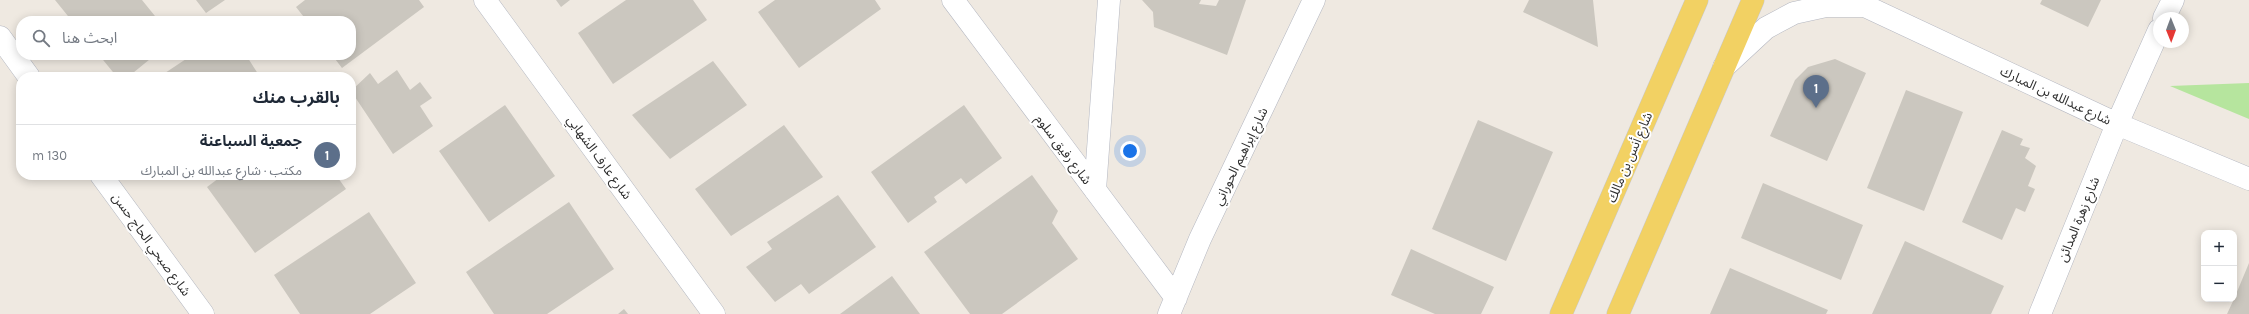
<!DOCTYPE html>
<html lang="ar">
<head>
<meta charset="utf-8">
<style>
  body { margin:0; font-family:Karla,"Noto Sans Arabic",sans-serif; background:#f2f2f3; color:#1f2937; direction:rtl }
  .controls { position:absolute; right:12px; bottom:12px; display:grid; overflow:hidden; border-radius:8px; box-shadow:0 2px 10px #0003 }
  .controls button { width:36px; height:36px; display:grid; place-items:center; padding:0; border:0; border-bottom:1px solid #e0e1e3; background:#fff; color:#1f2937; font:20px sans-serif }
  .compass { position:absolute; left:2153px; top:12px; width:36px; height:36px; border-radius:50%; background:#fff; box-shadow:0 2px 10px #0003; rotate:179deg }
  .you { position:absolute; left:1130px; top:151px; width:14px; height:14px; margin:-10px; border:3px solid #fff; border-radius:50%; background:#1a73e8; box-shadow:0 0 0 6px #1a73e833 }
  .badge { display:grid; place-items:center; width:26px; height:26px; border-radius:50%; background:#2563eb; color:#fff; font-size:13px; font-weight:700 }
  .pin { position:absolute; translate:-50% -33px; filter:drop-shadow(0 1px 2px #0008) }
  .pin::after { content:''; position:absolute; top:21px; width:14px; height:12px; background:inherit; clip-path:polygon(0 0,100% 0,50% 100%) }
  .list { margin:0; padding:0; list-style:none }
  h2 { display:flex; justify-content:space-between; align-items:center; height:52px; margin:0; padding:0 16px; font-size:17px }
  h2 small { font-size:13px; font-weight:400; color:#747a83 }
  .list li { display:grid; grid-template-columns:26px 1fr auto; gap:12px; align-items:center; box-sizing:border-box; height:56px; padding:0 16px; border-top:1px solid #e0e1e3 }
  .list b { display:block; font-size:15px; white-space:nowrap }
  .list p { margin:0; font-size:13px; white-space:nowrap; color:#747a83 }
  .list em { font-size:13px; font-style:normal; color:#747a83 }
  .icon { flex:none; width:22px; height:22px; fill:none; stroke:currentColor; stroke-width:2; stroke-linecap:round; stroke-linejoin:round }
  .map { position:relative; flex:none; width:2249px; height:314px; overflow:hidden; direction:ltr }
  .search { position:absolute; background:#fff; box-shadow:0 2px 10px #0003; left:16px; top:16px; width:340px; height:44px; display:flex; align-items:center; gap:10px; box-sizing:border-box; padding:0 14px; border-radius:16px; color:#747a83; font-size:15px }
  .panel { position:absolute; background:#fff; box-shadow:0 2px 10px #0003; left:16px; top:72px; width:340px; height:108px; border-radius:16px; direction:rtl }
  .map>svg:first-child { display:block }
  .green { fill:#b6e59e }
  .building { fill:#cbc7bf }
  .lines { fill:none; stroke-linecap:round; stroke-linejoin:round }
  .minor-casing { stroke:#b4b7c1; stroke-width:23 }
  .major-casing { stroke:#c9c9c9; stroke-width:23 }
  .minor { stroke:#fff; stroke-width:22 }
  .major { stroke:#f2d163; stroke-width:22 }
  .labels { text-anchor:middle; stroke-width:4; stroke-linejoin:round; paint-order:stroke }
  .street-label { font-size:13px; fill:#2e2e2e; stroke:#fff }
</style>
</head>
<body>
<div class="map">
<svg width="2249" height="314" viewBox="0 0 2249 314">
  <rect width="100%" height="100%" fill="#efe9e1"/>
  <!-- green -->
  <path class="green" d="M2249,83V119L2170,86Z"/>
  <!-- building -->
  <path class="building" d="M55,0H142L159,21H72Z
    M196,0H225L206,13Z
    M305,0H419L424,7L342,68L332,55H351V21H307L296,7Z
    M556,0H570L561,7Z
    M626,0H693L707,20L613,84L578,33Z
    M775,0H875L881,9L799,68L758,12Z
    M1142,0H1201L1199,4L1216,6L1219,0H1246L1227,55L1154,27L1153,12Z
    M1529,0H1593L1598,47L1523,12Z
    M2042,0H2101L2088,27L2040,4Z
    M99,55H155L128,77H117Z
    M192,55H246L260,77H159Z
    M1835,59L1866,73L1827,161L1770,136L1795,80L1808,67Z
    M713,61L747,105L670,159L632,115Z
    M397,70L410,90L420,82L432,98L420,106L433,126L393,154L351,91L370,73L378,84Z
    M1906,90L1963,112L1924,211L1867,188Z
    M505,105L555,176L489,222L439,151Z
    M964,105L1002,158L966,184L961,178L934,197L937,202L908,223L871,172Z
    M1478,120L1553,152L1506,261L1432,229Z
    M784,125L823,177L731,236L695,189Z
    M2002,130L2023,139L2020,145L2030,148L2025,158L2036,166L2028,186L2035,189L2025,212L2016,208L2002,240L1962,222Z
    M223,175H336L346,189L255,253L207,187Z
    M1032,175L1058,211L1052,223L1078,259L1002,314H970L924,252Z
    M1763,183L1863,225L1841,280L1741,238Z
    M838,195L876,247L809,294L801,284L775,302L746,267L772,249L767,242Z
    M569,202L614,269L547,314H494L466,272Z
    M369,212L416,283L370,314H300L274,275Z
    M1905,241L2004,286L1991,314H1872Z
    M1411,249L1494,287L1481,314H1435L1391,295Z
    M2249,263V314H2227L2234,299Z
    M1730,268L1828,310L1826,314H1710Z
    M892,276L920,314H840Z
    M624,309L628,314H618Z"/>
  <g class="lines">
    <defs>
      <path id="minor" d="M485,0L714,314
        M953,0L1176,298
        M1857,0L1865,6L2117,124L2249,179
        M2164,18L2173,0
        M0,37L29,77
        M1724,67L1766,28L1794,13L1826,6H1865
        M101,175L203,314
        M1095,190L1109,0
        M1169,314L1200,239L1314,0
        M2040,314L2117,124L2159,30"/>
      <path id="major" d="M1561,314L1697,0
        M1618,314L1753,0"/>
    </defs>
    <!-- minor casing -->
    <use href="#minor" class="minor-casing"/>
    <!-- major casing -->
    <use href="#major" class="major-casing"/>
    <!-- minor -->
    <use href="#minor" class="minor"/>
    <!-- major -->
    <use href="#major" class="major"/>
  </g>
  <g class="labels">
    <!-- street labels -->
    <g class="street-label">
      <text transform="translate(2056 95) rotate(25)" y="5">شارع عبدالله بن المبارك</text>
      <text transform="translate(1064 149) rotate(53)" y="5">شارع رفيق سلوم</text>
      <text transform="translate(1240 156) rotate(-64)" y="5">شارع إبراهيم الحوراني</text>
      <text transform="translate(600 157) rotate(54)" y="5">شارع عارف الشهابي</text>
      <text transform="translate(1629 157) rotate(-67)" y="5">شارع أنس بن مالك</text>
      <text transform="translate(2078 219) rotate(-68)" y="5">شارع زهرة المدائن</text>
      <text transform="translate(152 244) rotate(54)" y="5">شارع صبحي الحاج حسن</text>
    </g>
  </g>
</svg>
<div class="controls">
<button>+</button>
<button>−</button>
</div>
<svg class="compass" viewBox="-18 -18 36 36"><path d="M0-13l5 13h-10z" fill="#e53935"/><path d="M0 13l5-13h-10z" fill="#747a83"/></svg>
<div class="you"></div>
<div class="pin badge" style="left:1816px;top:108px;background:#5c6f8a">1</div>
<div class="search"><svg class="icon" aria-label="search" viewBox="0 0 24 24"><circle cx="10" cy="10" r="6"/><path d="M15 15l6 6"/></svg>ابحث هنا</div>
<section class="panel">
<h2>بالقرب منك<small></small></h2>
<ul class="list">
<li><span class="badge" style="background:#5c6f8a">1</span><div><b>جمعية السباعنة</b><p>مكتب · شارع عبدالله بن المبارك</p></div><em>130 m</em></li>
</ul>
</section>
</div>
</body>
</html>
